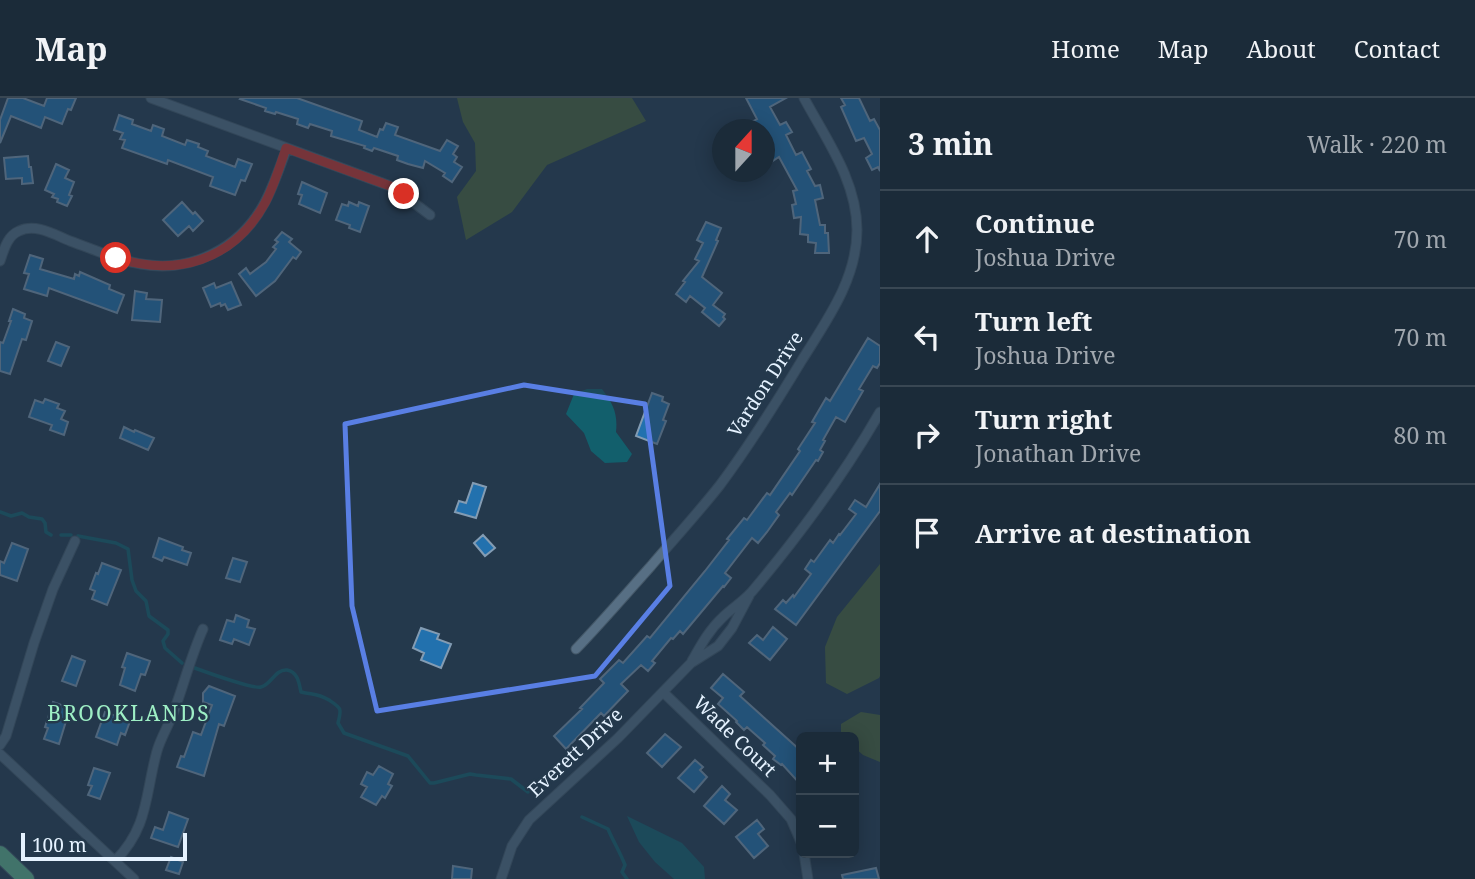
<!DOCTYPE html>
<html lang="en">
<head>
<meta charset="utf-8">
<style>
  body { margin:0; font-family:"Noto Serif",serif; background:#283744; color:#f1f3f6 }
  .controls { position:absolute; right:21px; bottom:21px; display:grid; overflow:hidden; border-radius:10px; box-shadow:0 4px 18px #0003 }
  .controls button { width:63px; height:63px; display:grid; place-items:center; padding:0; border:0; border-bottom:2px solid #394753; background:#1b2b39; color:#f1f3f6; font:35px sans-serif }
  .compass { position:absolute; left:712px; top:21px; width:63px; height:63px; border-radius:50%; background:#1b2b39; box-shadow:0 4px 18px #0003; rotate:21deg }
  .scale { position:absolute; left:21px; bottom:18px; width:166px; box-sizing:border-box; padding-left:7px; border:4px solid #e5f2ff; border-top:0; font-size:19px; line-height:24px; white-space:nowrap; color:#e5f2ff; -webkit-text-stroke:5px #24394c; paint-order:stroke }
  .stop { position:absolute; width:21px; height:21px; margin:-16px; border:5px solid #d93025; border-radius:50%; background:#fff }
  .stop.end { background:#d93025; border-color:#fff; box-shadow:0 2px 7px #0008 }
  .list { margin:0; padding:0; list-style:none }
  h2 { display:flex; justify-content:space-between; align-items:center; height:91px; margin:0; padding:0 28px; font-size:30px }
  h2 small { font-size:23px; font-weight:400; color:#a0a7ae }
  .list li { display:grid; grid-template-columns:46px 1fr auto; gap:21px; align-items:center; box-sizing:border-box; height:98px; padding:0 28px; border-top:2px solid #394753 }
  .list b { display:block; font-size:26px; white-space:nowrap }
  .list p { margin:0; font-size:23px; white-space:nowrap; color:#a0a7ae }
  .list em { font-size:23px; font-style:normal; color:#a0a7ae }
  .icon { flex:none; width:38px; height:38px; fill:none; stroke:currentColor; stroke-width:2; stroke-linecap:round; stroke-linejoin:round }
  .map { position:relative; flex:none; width:880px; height:781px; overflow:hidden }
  header { display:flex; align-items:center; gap:42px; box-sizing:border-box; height:98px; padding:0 35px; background:#1b2b39; border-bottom:2px solid #394753 }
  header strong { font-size:33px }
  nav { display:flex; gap:38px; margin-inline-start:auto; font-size:24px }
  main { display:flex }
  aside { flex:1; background:#1b2b39 }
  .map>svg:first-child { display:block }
  .green { fill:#4e6535 }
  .water { fill:#125f6c }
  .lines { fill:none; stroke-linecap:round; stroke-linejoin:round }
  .stream { stroke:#125f6c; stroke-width:3.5 }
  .building { fill:#2271ae; stroke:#839cb3; stroke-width:2 }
  .minor-casing { stroke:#445767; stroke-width:11 }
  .motorway-casing { stroke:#445767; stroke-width:18 }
  .minor { stroke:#576f84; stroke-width:9 }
  .motorway { stroke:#64ba8e; stroke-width:16 }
  .route { stroke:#d93025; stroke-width:9 }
  .marked { fill:none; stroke:#597fe4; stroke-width:5; stroke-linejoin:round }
  .labels { text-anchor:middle; stroke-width:5; stroke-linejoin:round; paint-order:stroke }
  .street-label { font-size:19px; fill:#e5f2ff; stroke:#24394c }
  .neighbourhood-label { font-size:21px; letter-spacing:2px; fill:#9eefc5; stroke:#24394c }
</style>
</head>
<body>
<header>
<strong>Map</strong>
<nav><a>Home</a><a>Map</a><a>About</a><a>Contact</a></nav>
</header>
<main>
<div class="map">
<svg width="880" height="781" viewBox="0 0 880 781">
  <rect width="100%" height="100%" fill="#24394c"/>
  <!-- green -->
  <path class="green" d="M457,0H632L646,23L547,67L512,114L466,142L457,99L476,73L475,45L463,24Z
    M880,466V578L879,580L847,596L826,585L825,549L837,519Z
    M861,614L880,617V664L863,657L854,649V639H843L841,638V626Z"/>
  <!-- water -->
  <path class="water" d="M587,291H602C613,306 618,315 616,334L632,356L627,364L605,365L591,353L584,335L566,316L574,296Z
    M627,718L682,745L704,769L705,781H674L655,764L639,744Z"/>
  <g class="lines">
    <!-- stream -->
    <path class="stream" d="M0,414L11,418L22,415L29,419L42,421L45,425L46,434L51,437
      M61,437H71
      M78,438L116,445L128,451L132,482L136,493L146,503L149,518L168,532V536L163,543L165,550L182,565
      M192,569C203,573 253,591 261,589C271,587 275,571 287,572C298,574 299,585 301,594C314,597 317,595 329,602C341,610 342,610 338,625L344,635L408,658L430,685H434L470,676L476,677L511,681L528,694
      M582,719L608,731C613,743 620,754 625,767L622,774L627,781"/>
  </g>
  <!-- building -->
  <path class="building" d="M8,0H23L44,8L47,0H76L71,12L68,11L62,26L45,19L41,30L11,18L0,45V22Z
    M241,0H297L362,23L359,32L377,39L380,31L383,32L386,25L398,29L395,37L440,53L447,42L458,48L453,56L457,59L454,64L462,69L452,84L443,78L445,75L425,63L423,70L408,66L397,62L398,58L374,50L372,53L364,50L365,48L331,38L332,33L310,26L308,30L297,26L298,21L276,14L275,16L265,13L266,10L240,1Z
    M746,0H786L770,9L780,27L786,24L792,34L786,37L796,57L802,54L811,71L807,73L815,88L820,87L823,100L815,102L820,127H825V135H828L829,155H815L816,145L808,144V137L800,136L801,119L794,120L792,107L796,106L793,93L797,92L779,59L771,64L765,54L772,50L765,37V32H754L750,25L757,21Z
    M841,0H859L870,23L874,21L880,32V73L878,69L872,72L866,60L872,56L864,40L856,43L841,9L845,7Z
    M119,17L133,22L132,26L151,33L153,27L164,31L162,38L185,47L187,42L199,46L198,49L208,53L206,58L235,69L238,61L252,66L245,83L241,82L235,97L210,88L213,79L168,62L167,66L122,50L125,42L120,41L123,35L114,32Z
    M28,58L29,69H31L33,85L22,86V80L6,81L4,60Z
    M56,66L69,72L65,80L74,84L69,97L72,98L67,108L57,104L58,101L52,99L54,96L45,92Z
    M302,84L327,95L320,115L299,106L302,97L298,96Z
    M182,104L193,116L195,114L203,123L193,133L189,128L178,138L163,122Z
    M349,104L358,108L359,104L369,108L360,134L349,130L350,127L336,122L342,106L348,108Z
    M706,124L721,130L716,142L718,143L702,179L722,195L713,207L725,216L723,219L725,221L719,228L702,214L705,210L690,198L686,204L676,196L685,184L683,183L699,163L695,161L703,145L697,142Z
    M282,134L292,141L289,144L301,154L296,161L293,159L275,183L256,198L239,176L246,170L250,176L266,164L276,151L273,149L278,144L275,142Z
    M30,157L43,161L40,171L74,181L75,176L79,178L80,174L110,187L109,191L124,197L117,215L49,190L47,198L24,191L29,176L24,175Z
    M231,184L241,207L228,212L225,206L221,208L220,205L211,209L203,190L214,185L216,190Z
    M135,193L147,195L146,201L162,202L160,224L132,222Z
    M13,211L25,216L24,220L32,223L26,242L22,241L10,276L0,273V244L3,245L11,223H9Z
    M868,240L880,248V265L877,270L873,268L859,291L863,293L845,324L836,319L823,342L825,343L820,352L823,354L818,363L816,362L792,397L790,395L776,414L779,417L767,434L758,445L752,440L725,475L731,480L724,489L723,488L683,536L680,533L673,541L671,540L652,563L655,565L648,573L641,567L621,586L628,593L604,618L601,615L566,651L554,638L582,611L580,610L604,585L600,581L619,562L623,565L647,538L650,540L705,473L729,442L727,441L744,420L747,422L767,395L770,397L800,353L798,351L815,325L812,324L826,300L830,303Z
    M56,244L69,249L61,268L48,263Z
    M652,295L663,299L662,303L669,306L663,322L666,323L657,346L636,338Z
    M45,301L59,306L57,310L65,313L61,321L68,324L64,337L50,332L52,327L29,319L35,302L43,305Z
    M124,329L134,334L135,332L154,340L148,352L120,340Z
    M473,385L486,389L476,420L455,414L459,403L466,405Z
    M880,386V413L796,527L775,511L783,502L786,505L793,497L794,499L811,476L805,471L811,462L814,464L830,442L833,445L839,436L840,437L856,416L849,411L855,402L866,409Z
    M483,437L495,450L485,458L474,445Z
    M159,440L183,449L182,452L191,455L187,467L164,459L162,463L153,459Z
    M12,445L28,451L17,483L0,477V463L4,465Z
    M233,460L247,464L240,484L226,480Z
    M102,465L121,472L107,507L92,501L95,493L90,491L96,475L98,476Z
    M236,517L249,522L247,529L255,531L249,547L234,541L232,546L220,542L227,522L234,524Z
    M773,529L787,541L770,562L749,545L757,537L763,542Z
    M421,530L439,536L437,541L451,546L441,570L421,562L424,555L413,550Z
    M127,555L150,563L145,577L141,576L135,593L120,587L125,570L122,569Z
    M72,558L85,563L76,588L62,583Z
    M723,576L744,594L740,598L801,653V687L782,666L781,667L773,661L775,658L763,647L765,645L747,629L744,632L736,624L737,623L718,606L723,600L711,590Z
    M209,588L235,598L224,628L219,626L204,678L177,669L181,658L184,659L193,634L201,637L212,607L203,604V595Z
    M53,604L70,610L59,646L44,641L48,630L45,629Z
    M105,614L130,623L125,637L121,635L117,647L96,639Z
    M665,636L681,649L662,669L647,655Z
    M695,662L703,669L700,672L707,679L694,694L678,680Z
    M379,668L393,676L388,686L392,688L385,700L382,698L376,707L361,699L367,689L361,686L367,674L373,677Z
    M94,670L110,675L100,701L88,697L92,688L88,687Z
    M722,688L730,696L725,702L737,712L724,726L704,708Z
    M169,714L188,721L178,749L151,740L155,729L163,732Z
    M757,722L764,731L758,736L768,748L754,760L736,739Z
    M171,759L183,764L179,776L166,772Z
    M453,768L472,771L471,781H452Z
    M876,770L879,781H843L842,777Z"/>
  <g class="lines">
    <defs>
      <path id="minor" d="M151,0L393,89L430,117
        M0,163C4,152 7,138 19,133C36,125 55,137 70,143C93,151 116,162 141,166C192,175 241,150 265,104C274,87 280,68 287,50
        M576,551C602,524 626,496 651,468C674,441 698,415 720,387C750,347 776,305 802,262C827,222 857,181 857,132C857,83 826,41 804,0
        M692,563C701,547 709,532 723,519C733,509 746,502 755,490C800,436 845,375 880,314
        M664,595L770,697L791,721L801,744
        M0,647L6,638L34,545L53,491L75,443
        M0,656L134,781
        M804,755L808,781
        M115,763C149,729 145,696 157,653C161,639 169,627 174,613C184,586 191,558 203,531
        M501,781L512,748L529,722L618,640L691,565L718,548L732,530L749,498"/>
      <path id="motorway" d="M0,756L26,781"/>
    </defs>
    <!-- minor casing -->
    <use href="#minor" class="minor-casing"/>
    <!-- motorway casing -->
    <use href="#motorway" class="motorway-casing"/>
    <!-- minor -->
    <use href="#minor" class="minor"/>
    <!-- motorway -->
    <use href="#motorway" class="motorway"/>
  </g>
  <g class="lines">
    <!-- route -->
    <path class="route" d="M116,160C177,179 233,163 265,105C274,88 280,68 286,50L393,89L404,96"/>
  </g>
  <!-- marked area -->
  <path d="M0 0H880V781H0ZM524,287L645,306L670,488L595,578L377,613L352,508L345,326Z" fill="#24394c" fill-opacity=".55" fill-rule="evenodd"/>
  <path class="marked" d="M524,287L645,306L670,488L595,578L377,613L352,508L345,326Z"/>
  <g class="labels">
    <!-- street labels -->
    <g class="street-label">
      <text transform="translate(765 286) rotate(-57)" y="7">Vardon Drive</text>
      <text transform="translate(735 638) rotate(44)" y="7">Wade Court</text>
      <text transform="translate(575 654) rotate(-43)" y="7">Everett Drive</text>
    </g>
    <!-- neighbourhood labels -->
    <g class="neighbourhood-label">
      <text x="129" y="623">BROOKLANDS</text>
    </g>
  </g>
</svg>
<div class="controls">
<button>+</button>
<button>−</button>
</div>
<svg class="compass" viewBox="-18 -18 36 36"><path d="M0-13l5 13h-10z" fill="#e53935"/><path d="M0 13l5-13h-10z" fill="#a0a7ae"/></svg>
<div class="scale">100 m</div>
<div class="stop" style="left:116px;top:160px"></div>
<div class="stop end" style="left:404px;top:96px"></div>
</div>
<aside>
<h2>3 min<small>Walk · 220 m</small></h2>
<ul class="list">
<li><svg class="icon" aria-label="ahead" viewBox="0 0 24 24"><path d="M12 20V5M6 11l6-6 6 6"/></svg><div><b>Continue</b><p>Joshua Drive</p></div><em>70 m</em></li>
<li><svg class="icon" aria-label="left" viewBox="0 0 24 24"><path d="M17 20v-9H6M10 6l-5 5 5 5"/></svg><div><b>Turn left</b><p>Joshua Drive</p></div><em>70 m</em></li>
<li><svg class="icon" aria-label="right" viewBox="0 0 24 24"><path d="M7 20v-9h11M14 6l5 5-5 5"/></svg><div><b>Turn right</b><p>Jonathan Drive</p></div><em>80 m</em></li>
<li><svg class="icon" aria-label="arrive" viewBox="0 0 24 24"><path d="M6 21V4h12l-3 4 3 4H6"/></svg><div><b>Arrive at destination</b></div></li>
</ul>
</aside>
</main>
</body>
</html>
